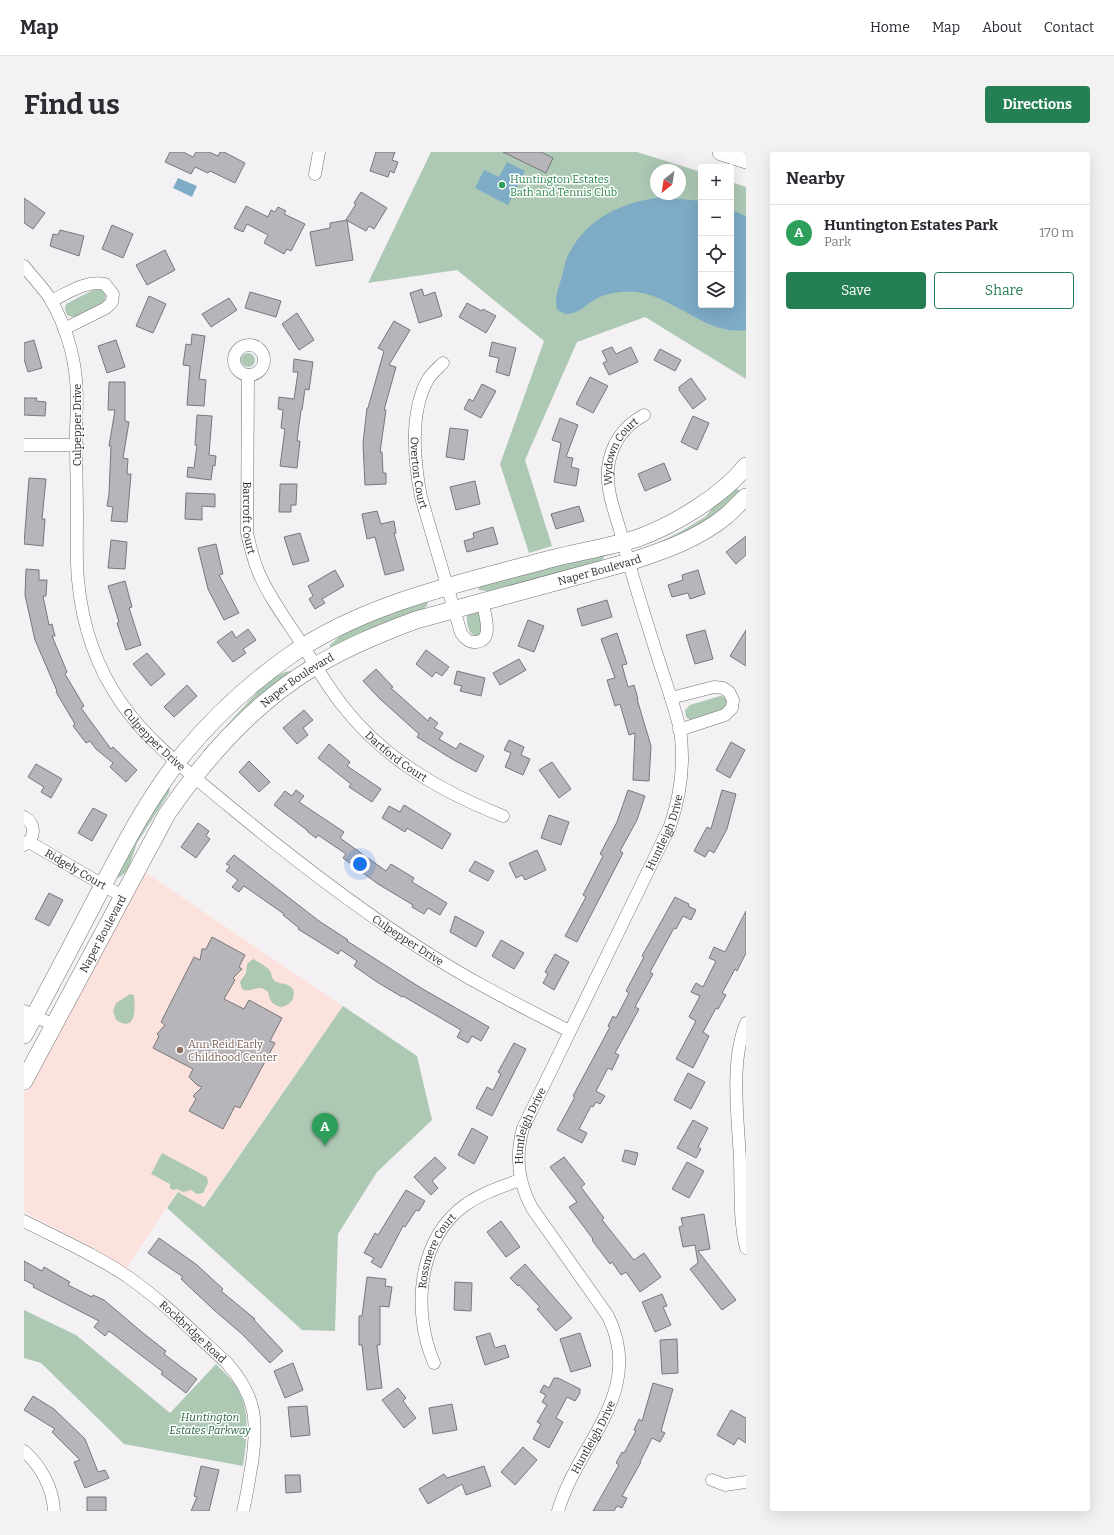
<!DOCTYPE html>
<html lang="en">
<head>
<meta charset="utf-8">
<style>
  body { margin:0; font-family:Bitter,serif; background:#f2f2f3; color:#2b2b33 }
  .controls { position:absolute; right:12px; top:12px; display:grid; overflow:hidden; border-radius:4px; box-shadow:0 4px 16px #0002 }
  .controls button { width:36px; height:36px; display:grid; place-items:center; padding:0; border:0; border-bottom:1px solid #e1e1e2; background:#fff; color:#2b2b33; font:20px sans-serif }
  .compass { position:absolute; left:626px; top:12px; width:36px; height:36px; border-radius:50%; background:#fff; box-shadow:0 4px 16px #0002; rotate:210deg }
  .you { position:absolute; left:336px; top:712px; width:14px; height:14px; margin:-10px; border:3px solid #fff; border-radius:50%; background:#1a73e8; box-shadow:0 0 0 6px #1a73e833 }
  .badge { display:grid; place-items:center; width:26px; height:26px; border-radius:50%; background:#257f54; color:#fff; font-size:13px; font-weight:700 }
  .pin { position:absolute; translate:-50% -33px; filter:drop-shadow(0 1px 2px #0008) }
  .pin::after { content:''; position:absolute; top:21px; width:14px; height:12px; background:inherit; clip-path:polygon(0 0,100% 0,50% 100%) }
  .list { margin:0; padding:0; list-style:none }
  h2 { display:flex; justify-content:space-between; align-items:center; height:52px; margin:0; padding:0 16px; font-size:17px }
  h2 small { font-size:13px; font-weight:400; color:#7c7c81 }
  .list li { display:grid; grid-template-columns:26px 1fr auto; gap:12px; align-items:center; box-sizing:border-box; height:56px; padding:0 16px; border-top:1px solid #e1e1e2 }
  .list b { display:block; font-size:15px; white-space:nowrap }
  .list p { margin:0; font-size:13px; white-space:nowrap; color:#7c7c81 }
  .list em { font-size:13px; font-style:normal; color:#7c7c81 }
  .actions { display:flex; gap:8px; padding:12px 16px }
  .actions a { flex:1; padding:9px 0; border:1px solid #257f54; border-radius:4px; text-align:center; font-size:14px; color:#257f54 }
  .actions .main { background:#257f54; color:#fff }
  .icon { flex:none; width:22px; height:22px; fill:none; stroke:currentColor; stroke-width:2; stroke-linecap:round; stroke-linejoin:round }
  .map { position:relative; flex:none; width:722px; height:1359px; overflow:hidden; border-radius:4px }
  header { display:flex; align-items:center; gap:24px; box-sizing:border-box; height:56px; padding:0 20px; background:#fff; border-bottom:1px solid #e1e1e2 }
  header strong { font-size:19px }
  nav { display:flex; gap:22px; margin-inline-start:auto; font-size:14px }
  .intro { display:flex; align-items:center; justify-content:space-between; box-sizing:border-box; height:96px; padding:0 24px }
  h1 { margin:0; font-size:28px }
  .button { padding:10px 18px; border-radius:4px; background:#257f54; color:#fff; font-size:14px; font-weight:700 }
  main { display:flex; gap:24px; padding:0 24px }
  aside { flex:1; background:#fff; border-radius:4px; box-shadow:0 4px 16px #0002 }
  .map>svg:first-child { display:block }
  .education { fill:#fce2dc }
  .green { fill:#adc9b4; fill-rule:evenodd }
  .water { fill:#7eabc6 }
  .building { fill:#b7b5ba; stroke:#78777b }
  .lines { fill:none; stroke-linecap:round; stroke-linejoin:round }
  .street-casing { stroke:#757276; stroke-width:13 }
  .secondary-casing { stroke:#757276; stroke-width:18 }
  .street { stroke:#fff; stroke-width:12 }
  .secondary { stroke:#fff; stroke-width:17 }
  .leisure-dot { fill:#2e9e5b; stroke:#fff; stroke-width:1.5 }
  .education-dot { fill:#8d6e63; stroke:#fff; stroke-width:1.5 }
  .labels { text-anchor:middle; stroke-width:3; stroke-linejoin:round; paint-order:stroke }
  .leisure-label { font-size:11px; fill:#27864d; stroke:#fff; text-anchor:start }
  .street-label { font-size:11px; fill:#2f2e2f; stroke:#fff }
  .education-label { font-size:11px; fill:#785e54; stroke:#fff; text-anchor:start }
  .park-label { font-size:11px; font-style:italic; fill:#23653e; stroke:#fff }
</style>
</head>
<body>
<header>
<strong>Map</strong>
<nav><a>Home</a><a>Map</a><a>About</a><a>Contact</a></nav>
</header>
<div class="intro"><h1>Find us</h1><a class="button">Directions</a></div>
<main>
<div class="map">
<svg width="722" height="1359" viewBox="0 0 722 1359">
  <rect width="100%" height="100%" fill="#f4f1f5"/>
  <!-- education -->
  <path class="education" d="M119,719L319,854L179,1055L153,1040L102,1117L72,1098L0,1060V941Z"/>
  <!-- green -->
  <path class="green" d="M407,0H613L677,20V153H707V30L722,35V227L621,165L553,190L501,308L528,394L505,401L476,312L520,189L433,118L344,131ZM632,18H656V42H632Z
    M71,137H77C82,140 83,144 80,150L53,164L48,165L43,163L41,157L42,152Z
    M217 208a7 7 0 1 1 14 0a7 7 0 1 1-14 0Z
    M714,337L717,340L716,343L676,372L630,395L627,394L656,380L681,365L697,346L706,339Z
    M576,403L580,404L579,407L570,412L475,438L464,439L454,438L456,434L463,431Z
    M398,450H403L404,452L401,456L389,462L309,496L306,495V493L318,482L367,460Z
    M452,459L455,461L458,477L456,483L451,484C444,481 442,470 443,462Z
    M267,519V521L181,601L180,600V598L236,537L250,525L261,520Z
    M696,544C700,544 703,546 704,550L700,558L666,568L662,565L661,558L666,553Z
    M144,636H146L145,641L113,691L104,718L96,725L91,726L109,688Z
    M229,807C232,808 245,816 246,819C248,822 247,825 250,828C255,834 274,829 269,846C268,851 262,854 257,855C248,853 246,849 244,840C235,830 228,842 218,837L216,830L222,821L223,812Z
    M106,842L110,843C111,856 113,881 92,868L89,859L92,851Z
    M319,854L393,904L408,968L353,1020L314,1082L311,1179L278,1178L143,1056L154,1040L180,1055Z
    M138,1001L183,1025L184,1031L179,1041L173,1042L167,1038L159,1040L153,1037L149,1038L146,1036V1032L127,1022Z
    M0,1158L52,1183L146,1261L192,1212C198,1218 204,1224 209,1230C228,1255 223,1285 219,1314L100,1292L17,1211L0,1206Z"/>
  <!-- water -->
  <path class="water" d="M483,10L501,19L484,53L451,36L460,18L475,25Z
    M154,26L173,34L168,45L149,36Z
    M637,45L677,49V153H707V58L722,64V178C682,184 649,143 611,140C598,139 581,141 570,148C562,153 553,162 543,162C539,162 535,159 533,157C530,144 535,136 538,124C540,117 541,109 544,103C564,65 597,51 637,45Z"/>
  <!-- building -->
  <path class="building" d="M146,0H159L169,5L172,0H185L194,4L196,0H200L221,11L211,31L186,19L184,21L171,15L167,22L141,10Z
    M352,0H371L368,8L374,10L370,21L366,19L364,25L346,19Z
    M479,0H517L529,6L522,21Z
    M337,40L363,56L350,77L345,74L342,79L322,68L332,52L330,51Z
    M0,46L21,61L9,77L0,71Z
    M222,54L244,65L247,58L251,60L254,55L262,59L260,62L281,72L267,99L263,97L260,102L240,91L244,83L223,72L219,80L210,76Z
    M323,68L329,108L292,114L286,80L306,76V71Z
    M88,73L109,82L99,106L78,97Z
    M36,78L60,84L55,104L26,94L29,82L34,83Z
    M141,98L151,118L123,133L112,113Z
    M398,137L400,144L411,140L418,164L395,171L386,141Z
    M226,140L257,149L252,165L221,156Z
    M125,144L142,152L129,181L112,174Z
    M205,146L213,158L187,175L178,162Z
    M443,151L458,159L459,157L472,164L462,181L435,165Z
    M273,161L290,188L275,198L258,172Z
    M370,169L386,178L365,213L372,215L360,258H362L356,300H358L359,321H362V332L341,333L339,291L343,256H344L360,199L354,196Z
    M168,182L181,184L175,227L182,228L180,254L163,253L166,214L159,213L162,192L167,193Z
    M10,188L18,216L4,220L0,207V191Z
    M92,188L101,215L83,221L74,194Z
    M468,190L492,196L485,224L472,220L475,206L465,204Z
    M588,195L592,202L607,195L614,210L585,223L579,211L583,209L578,199Z
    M636,197L657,208L651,219L630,208Z
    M270,207L289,210L285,238L281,237L278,258H277L273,289H276L273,316L256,314L261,277L257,276L259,258L254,257L255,245L270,247L274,220H269Z
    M566,225L584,234L569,261L552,252Z
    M667,226L682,247L669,257L655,238V235Z
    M85,230H101V269L105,270L99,306L104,307L103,322H107L103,370L87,369L89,355L83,354L85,342L87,294H85L91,258H84Z
    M458,232L472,239L457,266L440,257L445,247L449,249Z
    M0,246H13L12,249L22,250L21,264L0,263Z
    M173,263L188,264L185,303L192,304L191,314L189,313L187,328L163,325L164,315L170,316L173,293H171Z
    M669,264L685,271L673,298L657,290Z
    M536,266L554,273L542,305L549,306L547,315L555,317L552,334L530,330L537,291L528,288Z
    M426,276L444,278L440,308L422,305Z
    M640,311L647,328L621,339L614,322Z
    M5,326L22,327L18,367H21L19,394L0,392Z
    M451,329L456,352L432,358L426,335Z
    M256,332H273L272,353H267V360H255Z
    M162,341L191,342V355L178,354V368L161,367Z
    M555,354L560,369L532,377L527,362Z
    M353,359L357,372L370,369L372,381H370L380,418L361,423L351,385L343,387L338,362Z
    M469,375L474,392L443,400L440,389L450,386L449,381Z
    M276,381L285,409L269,413L260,385Z
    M722,384V403L712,412L702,400Z
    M87,388L103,390L101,417L84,416Z
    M192,392L199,422L195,423L215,461L200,468L184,437L174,396Z
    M2,417L15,418V428H23L22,444H19L25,473L28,472L31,484H28L43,520L41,522L60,554L57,556L87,597L89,595L113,618L102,630L86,615L89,611L72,597L66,589L62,591L49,574L51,572L32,540L33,539L11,488L1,443Z
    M311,418L320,434L298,447L301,451L291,457L285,447L289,444L284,434Z
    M674,418L681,442L666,447L664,441L648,445L644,433L659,428L658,423Z
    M101,429L108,455L105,456L117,493L102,498L93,471L95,470L84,434Z
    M583,448L588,465L558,474L553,457Z
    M504,468L520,474L510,500L494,494Z
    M224,477L232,488L219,497L222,501L209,510L193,490L208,479L212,486Z
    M681,478L689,507L671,512L662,483Z
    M722,478V514L706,504Z
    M593,481L603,512L598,513L604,535L610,533L614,547H613L627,594L625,629L609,628L611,581L605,583L596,552L591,554L583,528L591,526L577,487Z
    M402,498L425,515L418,524L412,520L408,525L392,512Z
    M123,501L141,522L127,534L109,512Z
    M495,507L502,518L476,533L469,521Z
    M352,517L369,535L367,536L404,569L406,565L414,571L410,576L419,581L415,587L432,597L436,591L460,604L452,620L428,607L393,585L395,582L356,547L339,529Z
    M433,519L461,526L457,544L436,539L438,534L430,532Z
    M163,533L173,544L150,565L140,555Z
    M280,558L289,568L279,576L284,583L273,592L259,576Z
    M485,588L500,595L497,603L506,607L499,623L481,615L487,601L480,598Z
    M707,590L721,598L706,626L692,618Z
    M305,592L326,610L323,614L357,637L348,650L325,635L327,632L294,606Z
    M225,609L246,630L235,640L215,620Z
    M528,610L547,637L535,646L515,618Z
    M12,612L38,627L27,646L17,640L20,635L4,625Z
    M272,638L280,644L275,650L320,680L316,686L362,719L367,712L390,726L388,730L423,751L416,763L404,756L400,762L388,755L389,753L354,732L319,706L322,702L294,683L292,686L284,680V679L250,653L261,639L268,644Z
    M604,638L621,644L613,668L596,699L599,701L553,790L541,784L562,745L559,743L579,704L576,702L593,670Z
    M698,638L712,642L703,677L690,701L685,698L681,705L670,699L683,675L687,677Z
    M380,653L427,682L418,697L383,676L381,680L358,666L365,654L376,660Z
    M69,656L83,663L68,689L54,681Z
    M525,663L545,670L537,693L517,686Z
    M174,671L185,679L182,684L186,687L172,706L157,695Z
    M513,698L522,718L501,728L498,723L492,726L485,711Z
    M210,703L295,769L324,788L323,789L397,836L465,875L457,889L448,884L444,891L433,885L437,878L379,844L378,845L353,830L330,814L333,809L317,798L314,802L274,777L275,776L259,763L260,762L220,734L215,740L208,735L214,728L202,719L206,714L202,712Z
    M451,709L470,719L464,729L445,719Z
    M25,741L39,748L25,774L11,767Z
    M651,745L665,752L664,754L672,758L667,768L659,764L652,777L650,776L626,820L629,822L611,855L615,857L591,901L595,903L588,918L584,916L572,939L581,944L576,952L572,950L569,955L567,954L555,977L563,981L558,991L533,978L551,945L549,944L586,875L584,874L589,864L592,866L605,841L602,839L620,805L618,804Z
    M722,759V801L713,819L711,817L698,841L702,843L694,857L692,856L679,880L685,884L669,916L652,907L672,869L665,865L676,844L667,840L672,831L679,835L692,809L685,806L690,795L701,800Z
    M431,764L460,780L452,795L426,780Z
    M188,785L221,803L215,815L218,817L209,826L211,828L200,847L220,857L225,848L258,866L246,889L251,891L216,956L211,954L199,977L165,959L172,947L169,944L178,935L173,933L165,925L169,917L129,896L135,884L133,882L141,873L137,870L170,805L176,808L178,797H182Z
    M477,788L500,801L490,817L468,804Z
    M531,802L545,810L530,838L519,831L524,822L521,820Z
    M490,891L502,897L468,964L452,956L463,935L469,938L477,922L474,920Z
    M664,921L681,930L667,957L650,948Z
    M669,968L684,976L674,995L677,997L672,1006L653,996Z
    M448,976L464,985L450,1012L434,1003Z
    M601,998L614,1001L611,1013L598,1009Z
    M411,1005L422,1016L408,1029L414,1036L407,1043L390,1025Z
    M540,1005L561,1032L557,1035L580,1066L578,1068L610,1108L620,1101L637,1125L616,1140L602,1120L597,1123L588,1110L586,1112L568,1088L569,1087L545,1055L553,1050L526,1015Z
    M663,1010L680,1019L665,1046L648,1037Z
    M382,1038L401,1049L395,1059L392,1058L381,1075L379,1074L357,1116L347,1110L350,1106L340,1101L351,1081L354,1083Z
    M680,1062L686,1097L674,1099L712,1148L698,1158L666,1117L674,1111L671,1093L659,1095L655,1075L659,1074L657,1066Z
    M477,1069L496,1095L482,1105L463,1080Z
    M135,1086L173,1113L199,1137L197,1139L231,1167L230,1168L259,1199L246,1211L218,1182L190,1158L157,1127L159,1125L124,1101Z
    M0,1109L18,1119L20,1115L46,1130L44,1133L68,1145L69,1143L80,1148L119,1181L142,1199L140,1202L173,1227L162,1241L137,1222L139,1220L85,1179L81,1184L70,1175L75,1169L9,1135L10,1133L0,1128Z
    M501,1112L548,1166L532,1179L513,1157L516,1155L495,1133L494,1134L486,1126Z
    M343,1125L362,1127L361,1134L368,1135L365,1155L356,1154V1193H353L358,1236L343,1238L338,1193H335V1164H338Z
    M431,1130L448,1131L447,1159L430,1158Z
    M638,1142L643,1154L639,1155L647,1173L631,1180L618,1150Z
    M466,1181L471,1196L481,1193L485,1205L461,1213L452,1185Z
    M556,1181L567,1214L547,1220L536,1187Z
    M653,1187L654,1221L638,1222L636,1188Z
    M269,1211L279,1238L261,1246L250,1219Z
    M530,1226H534L556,1237V1241L551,1249L543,1245L532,1266L539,1270L525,1296L509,1287L517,1272L513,1270L523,1253L518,1250L522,1243L516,1240L520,1233L525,1236Z
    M629,1231L649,1237L637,1279L641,1281L636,1290L628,1286L616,1310H617L598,1344L603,1346L598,1356L593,1354L590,1359H569L595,1313L592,1311L598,1300L600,1301L612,1279L610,1278L615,1267L618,1269Z
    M374,1236L382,1246L379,1249L392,1266L380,1276L358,1248Z
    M9,1244L30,1257L61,1287L74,1320L81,1318L85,1326L61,1336L50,1310L56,1308L28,1280L31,1277L0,1258Z
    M428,1252L433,1278L409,1282L405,1256Z
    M283,1254L286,1283L267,1285L264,1255Z
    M707,1258L722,1266V1291L714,1286L710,1293L693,1283Z
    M499,1295L513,1308L491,1333L477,1320Z
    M177,1314L195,1318L185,1359H167L173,1345L170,1344Z
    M460,1314L467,1334L442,1343L438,1332L404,1352L395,1337L420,1322L423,1326Z
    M261,1323H276L277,1340L262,1341Z
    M63,1345H82V1359H63Z"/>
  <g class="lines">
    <defs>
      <g id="street">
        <path d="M291,22L295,0"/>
        <path id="s1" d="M0,114C9,126 21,137 28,150C41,173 50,202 52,228C54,247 52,266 52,284C52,312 53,339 53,366C53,387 52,407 54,428C58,472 72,515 98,552C126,592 167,622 205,654C268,706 332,756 402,800C448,830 497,854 545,879"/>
        <path d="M27,149C44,141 62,128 81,132L89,142L88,150L82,156L40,177"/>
        <circle cx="225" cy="208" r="15"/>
        <path id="s2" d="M419,211C414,216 408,221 404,227C385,261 390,309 397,345L437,481C441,487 445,491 452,490C471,489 460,460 458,449"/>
        <path id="s3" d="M224,223L223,381C226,394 229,407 234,419C244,443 260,465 274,486C289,509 302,533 319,554C360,607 418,640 479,664"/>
        <path d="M0,293H53"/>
        <path d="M647,546L690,535L699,536L705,540L709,548L708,556L701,563L655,578"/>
        <path d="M0,665C12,672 12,686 0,693"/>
        <path id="s4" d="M5,690L98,744"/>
        <path d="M0,859L30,873"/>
        <path d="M722,871C706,910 714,966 716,1008C717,1037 715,1068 722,1096"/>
        <path id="s5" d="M0,1069C35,1087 72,1103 104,1125C140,1150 171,1182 203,1211C232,1244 234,1268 228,1311C225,1327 223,1343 219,1359"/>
        <path id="s6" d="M410,1211C388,1160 393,1088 441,1053C458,1041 477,1035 496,1028"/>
        <path d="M0,1299C17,1314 29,1336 30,1359"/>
        <path d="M688,1328L701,1333L722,1330"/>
        <path id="s7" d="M534,1359C554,1290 622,1241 584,1164L508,1056C494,1030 491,1005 499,976L646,674C657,642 661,611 656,578C651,555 642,532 635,509C621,465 607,422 596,378C590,358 582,337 584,316C587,292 600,274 620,263"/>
      </g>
      <g id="secondary">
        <path d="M697,0L722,8"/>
        <path d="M0,883C25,837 49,791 73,745C99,695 125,644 161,600C191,564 227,531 265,504C339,452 433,432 519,409C550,400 583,396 614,386C650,373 698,344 722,314"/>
        <path id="s8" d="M0,929L143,662C182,605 230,551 290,515C322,495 357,481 392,468L605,410C639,399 674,387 702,364C709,358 715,351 722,345"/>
      </g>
    </defs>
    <!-- street casing -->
    <use href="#street" class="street-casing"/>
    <!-- secondary casing -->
    <use href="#secondary" class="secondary-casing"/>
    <!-- street -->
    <use href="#street" class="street"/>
    <!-- secondary -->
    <use href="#secondary" class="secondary"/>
  </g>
  <!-- markers -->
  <circle class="leisure-dot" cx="478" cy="33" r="4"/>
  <circle class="education-dot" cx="156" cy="898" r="4"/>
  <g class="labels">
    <!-- leisure labels -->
    <g class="leisure-label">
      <text x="486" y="31">Huntington Estates<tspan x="486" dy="13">Bath and Tennis Club</tspan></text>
    </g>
    <!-- street labels -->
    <g class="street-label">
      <text transform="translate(53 273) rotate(-90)" y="4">Culpepper Drive</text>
      <text dy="4" stroke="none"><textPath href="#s7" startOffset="1151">Wydown Court</textPath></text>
      <text dy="4" stroke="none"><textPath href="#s2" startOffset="118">Overton Court</textPath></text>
      <text dy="4" stroke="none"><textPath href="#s3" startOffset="143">Barcroft Court</textPath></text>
      <text dy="4" stroke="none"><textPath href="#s8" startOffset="815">Naper Boulevard</textPath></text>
      <text dy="4" stroke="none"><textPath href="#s8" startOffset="491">Naper Boulevard</textPath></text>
      <text dy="4" stroke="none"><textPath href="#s1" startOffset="509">Culpepper Drive</textPath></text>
      <text dy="4" stroke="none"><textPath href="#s3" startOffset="431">Dartford Court</textPath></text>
      <text dy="4" stroke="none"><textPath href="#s7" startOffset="753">Huntleigh Drive</textPath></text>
      <text dy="4" stroke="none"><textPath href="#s4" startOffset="54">Ridgely Court</textPath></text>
      <text dy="4" stroke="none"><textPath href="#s8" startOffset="167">Naper Boulevard</textPath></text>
      <text dy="4" stroke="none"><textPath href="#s1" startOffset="833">Culpepper Drive</textPath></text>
      <text dy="4" stroke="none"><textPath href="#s7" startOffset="429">Huntleigh Drive</textPath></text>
      <text dy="4" stroke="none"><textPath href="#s6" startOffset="117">Rossmere Court</textPath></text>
      <text dy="4" stroke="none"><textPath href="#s5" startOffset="203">Rockbridge Road</textPath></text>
      <text dy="4" stroke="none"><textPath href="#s7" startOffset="82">Huntleigh Drive</textPath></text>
    </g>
    <!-- education labels -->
    <g class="education-label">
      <text x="164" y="896">Ann Reid Early<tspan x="164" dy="13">Childhood Center</tspan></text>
    </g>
    <!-- park labels -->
    <g class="park-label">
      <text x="186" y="1269">Huntington<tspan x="186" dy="13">Estates Parkway</tspan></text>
    </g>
  </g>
</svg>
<div class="controls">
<button>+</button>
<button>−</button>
<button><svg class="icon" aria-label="locate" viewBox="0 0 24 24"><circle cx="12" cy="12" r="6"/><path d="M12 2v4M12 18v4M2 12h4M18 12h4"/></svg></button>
<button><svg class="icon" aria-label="layers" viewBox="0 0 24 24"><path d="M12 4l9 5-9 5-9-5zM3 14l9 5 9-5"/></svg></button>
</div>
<svg class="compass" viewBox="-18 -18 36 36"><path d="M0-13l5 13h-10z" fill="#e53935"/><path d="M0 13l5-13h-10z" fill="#7c7c81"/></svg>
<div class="you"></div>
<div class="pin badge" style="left:301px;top:994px;background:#2e9e5b">A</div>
</div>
<aside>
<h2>Nearby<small></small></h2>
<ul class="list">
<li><span class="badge" style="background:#2e9e5b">A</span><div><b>Huntington Estates Park</b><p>Park</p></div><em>170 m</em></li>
</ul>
<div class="actions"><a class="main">Save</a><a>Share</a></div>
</aside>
</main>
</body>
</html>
